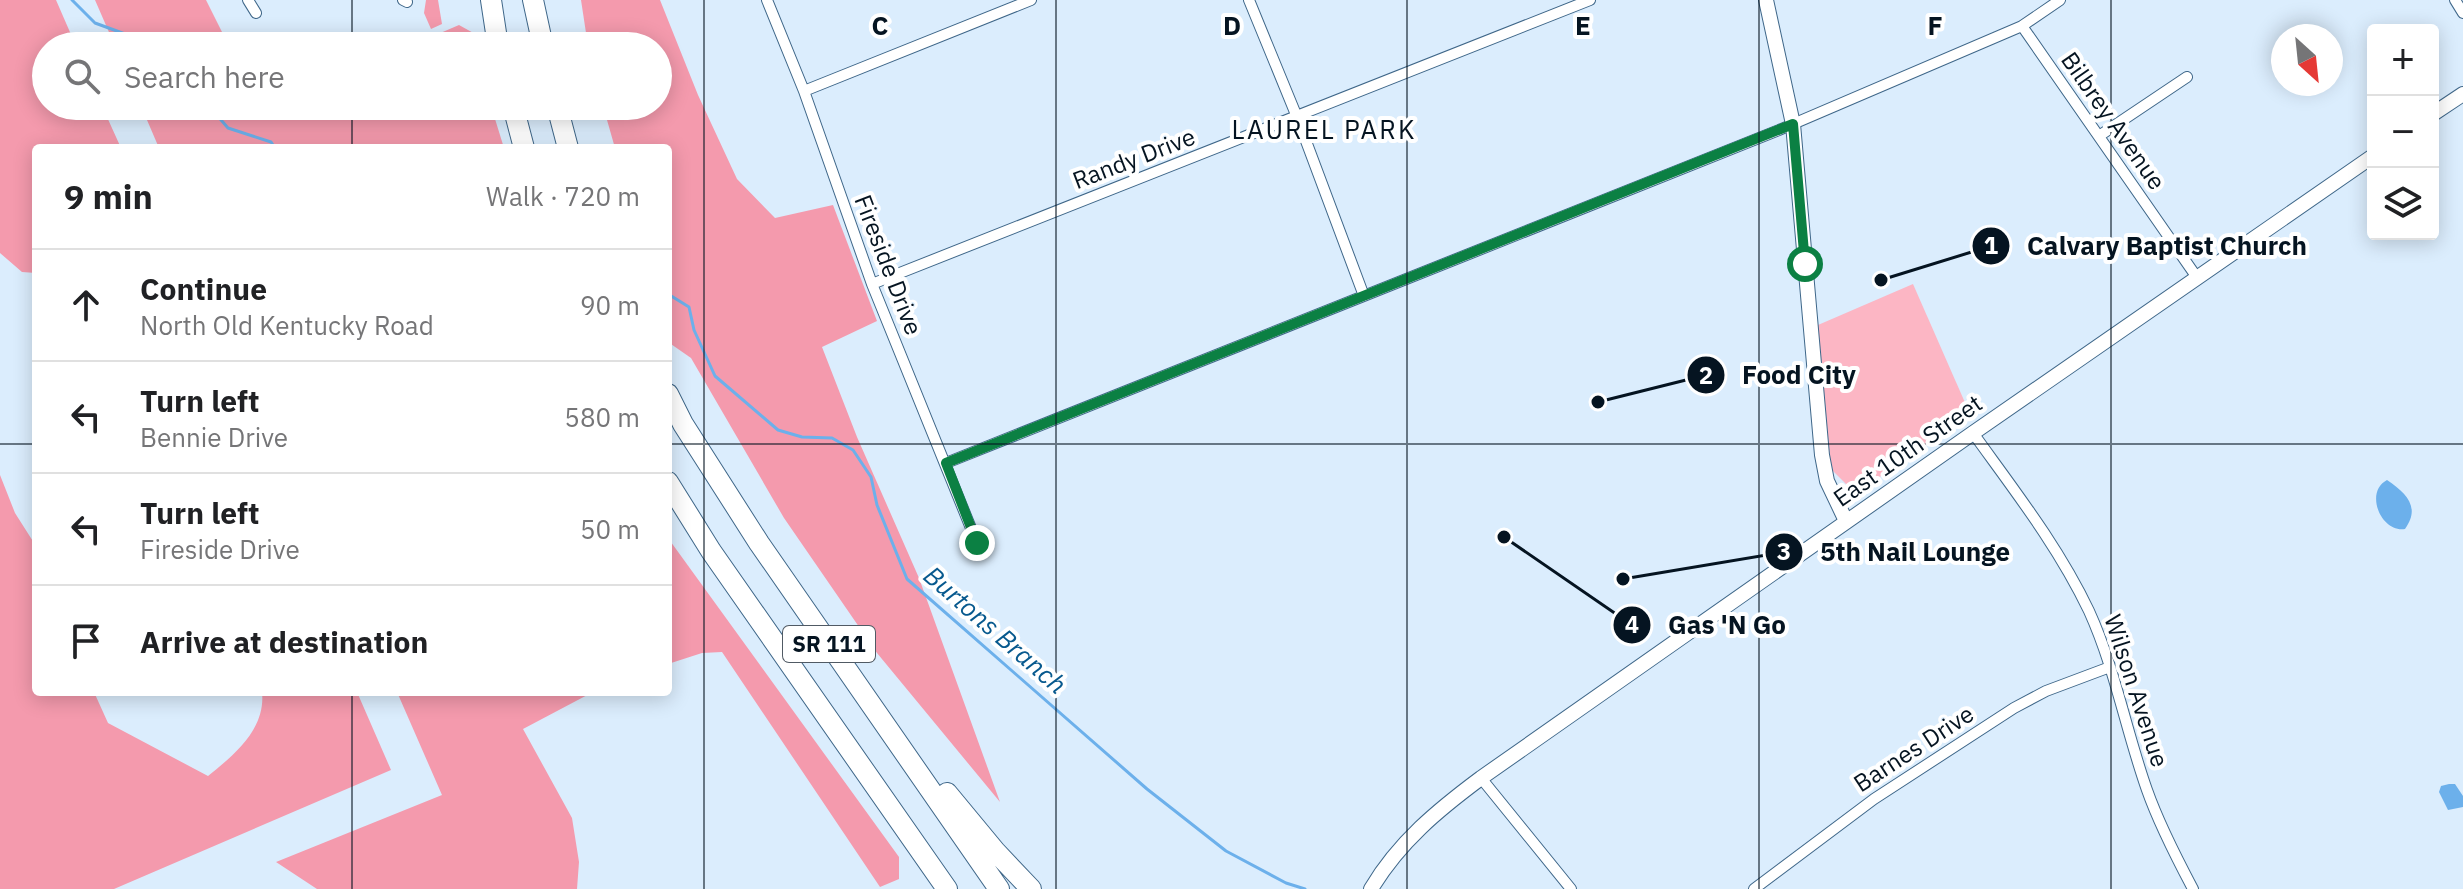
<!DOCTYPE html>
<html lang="en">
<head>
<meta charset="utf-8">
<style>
  body { margin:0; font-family:"IBM Plex Sans",sans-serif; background:#f6f6f6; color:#202124 }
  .controls { position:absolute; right:24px; top:24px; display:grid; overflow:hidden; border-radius:8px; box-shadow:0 4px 20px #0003 }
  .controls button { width:72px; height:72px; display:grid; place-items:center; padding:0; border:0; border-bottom:2px solid #e0e0e0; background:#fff; color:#202124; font:40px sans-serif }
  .compass { position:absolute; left:2271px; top:24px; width:72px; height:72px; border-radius:50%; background:#fff; box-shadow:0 4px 20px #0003; rotate:153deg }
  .stop { position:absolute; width:24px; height:24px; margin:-18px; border:6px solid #0b8043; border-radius:50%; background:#fff }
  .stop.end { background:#0b8043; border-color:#fff; box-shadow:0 2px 8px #0008 }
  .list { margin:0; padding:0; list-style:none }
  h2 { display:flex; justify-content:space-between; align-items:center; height:104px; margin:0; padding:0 32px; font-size:34px }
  h2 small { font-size:26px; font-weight:400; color:#757577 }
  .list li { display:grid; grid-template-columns:52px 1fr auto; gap:24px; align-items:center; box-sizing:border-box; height:112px; padding:0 32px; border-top:2px solid #e0e0e0 }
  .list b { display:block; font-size:30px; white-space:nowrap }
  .list p { margin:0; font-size:26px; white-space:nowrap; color:#757577 }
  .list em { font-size:26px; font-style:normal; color:#757577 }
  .icon { flex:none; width:44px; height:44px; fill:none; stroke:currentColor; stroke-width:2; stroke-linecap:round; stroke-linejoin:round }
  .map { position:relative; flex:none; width:2463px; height:889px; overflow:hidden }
  .search { position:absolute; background:#fff; box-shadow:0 4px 20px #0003; left:32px; top:32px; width:640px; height:88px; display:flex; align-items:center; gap:20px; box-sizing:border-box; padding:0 28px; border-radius:44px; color:#757577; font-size:30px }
  .panel { position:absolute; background:#fff; box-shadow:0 4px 20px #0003; left:32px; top:144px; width:640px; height:552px; border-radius:8px }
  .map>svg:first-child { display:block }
  .green { fill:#fcb6c4 }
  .forest { fill:#f49aad }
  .water { fill:#6cb0eb }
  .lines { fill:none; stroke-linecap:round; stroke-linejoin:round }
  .stream { stroke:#6cb0eb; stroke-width:3 }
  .street-casing { stroke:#3f6789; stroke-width:12 }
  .secondary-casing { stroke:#3f6789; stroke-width:16 }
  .highway-casing { stroke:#3f6789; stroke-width:22 }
  .street { stroke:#fff; stroke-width:10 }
  .secondary { stroke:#fff; stroke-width:14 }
  .highway { stroke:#fff; stroke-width:20 }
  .route { stroke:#0b8043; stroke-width:10 }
  .grid { fill:none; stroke:#051421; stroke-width:2; stroke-opacity:0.55 }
  .labels { text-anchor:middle; stroke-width:8; stroke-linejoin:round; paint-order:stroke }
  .shield { fill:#fff; stroke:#505a64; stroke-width:2 }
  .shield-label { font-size:22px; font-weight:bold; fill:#051421 }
  .street-label { font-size:24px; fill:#051421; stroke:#fff }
  .neighbourhood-label { font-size:26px; letter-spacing:2px; fill:#051421; stroke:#fff }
  .water-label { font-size:26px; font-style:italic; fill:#07598e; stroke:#fff }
  .grid-label { font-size:26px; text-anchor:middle; font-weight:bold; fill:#051421; stroke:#fff; stroke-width:8; stroke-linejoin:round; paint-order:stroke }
  .leader { fill:none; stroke:#051421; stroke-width:3 }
  .callout-dot { fill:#051421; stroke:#fff; stroke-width:3 }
  .mark-label { font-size:24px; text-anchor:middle; font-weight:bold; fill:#fff }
  .callout-label { font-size:26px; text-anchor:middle; font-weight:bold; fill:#051421; stroke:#fff; stroke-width:8; stroke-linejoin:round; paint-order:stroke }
</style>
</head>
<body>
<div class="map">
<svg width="2463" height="889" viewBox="0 0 2463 889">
  <rect width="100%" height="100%" fill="#dbedfd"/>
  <!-- green -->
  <path class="green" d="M1913,284L1970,414L1868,485L1848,486L1833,471L1830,458L1818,325Z"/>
  <!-- forest -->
  <path class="forest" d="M0,0H56L76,46H46V106H102L121,148H36V273L22,272L0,253Z
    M95,0H206L224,36L238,46H115Z
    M426,0H438L442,24L431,29L424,13Z
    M581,0H660L698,95L737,179L775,218L833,205L877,321L822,347L857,437L919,578L1000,802L877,653L784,518L691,358L668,342V148H615L603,106H658V46H588Z
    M459,25L477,35L478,46H410Z
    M141,106H491L504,148H159Z
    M0,475L15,513L36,546V692H94L108,723L208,776C234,755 266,729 262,692H357L391,770L114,889H0Z
    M668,538L899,857V879L880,887L722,652L702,653L668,664Z
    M397,692H593L523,729L572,818L579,862L577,889H317L276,862L442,795Z"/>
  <!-- water -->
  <path class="water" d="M2387,480C2406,493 2421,507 2405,529C2381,533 2364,492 2387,480Z
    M2449,784H2455L2463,796V807L2448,810L2439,792L2441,786Z"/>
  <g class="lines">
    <!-- stream -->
    <path class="stream" d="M72,0L95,23L158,46
      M209,106L228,128L271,142L275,148
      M668,294L689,307L694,330L715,376L778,430L802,437L832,438L853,450L871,477L877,505L907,579L1147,789L1226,851L1286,883L1305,889"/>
    <defs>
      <path id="street" d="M248,0L256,13
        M403,0L407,2
        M767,0L804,91L872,284L977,543
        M1249,0L1297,117L1364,296
        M2455,0L2463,13
        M2022,26L2198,279
        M804,91L1031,0
        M2099,136L2187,77
        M872,284L1590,0
        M1973,433C2014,490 2058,546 2089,611C2115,668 2126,731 2147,790C2159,824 2176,857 2193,889
        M946,463L1779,130L2022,26L2060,0
        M1481,778L1571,889
        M1754,889L1874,799L2014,708L2046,691L2110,667"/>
      <path id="secondary" d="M1766,0L1793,124L1822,455L1827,481L1846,521
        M2433,114L2463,94
        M1371,889C1399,842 1438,810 1481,778L1973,433L2373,156"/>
      <path id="highway" d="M491,0L498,46
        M533,0L543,46
        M513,106L524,148
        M557,106L568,148
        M668,394L683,424L759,543L999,889
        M668,482L711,551L947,889
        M947,793L995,851L1031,889"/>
    </defs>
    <!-- street casing -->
    <use href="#street" class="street-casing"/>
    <!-- secondary casing -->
    <use href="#secondary" class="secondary-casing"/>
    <!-- highway casing -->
    <use href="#highway" class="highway-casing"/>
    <!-- street -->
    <use href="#street" class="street"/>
    <!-- secondary -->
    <use href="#secondary" class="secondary"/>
    <!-- highway -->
    <use href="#highway" class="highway"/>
  </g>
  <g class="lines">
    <!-- route -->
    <path class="route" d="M977,543L946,463L1793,124L1805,264"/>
  </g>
  <!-- grid -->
  <path class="grid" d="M352,0V46M704,0V889M1056,0V889M1407,0V889M1759,0V889M2111,0V889M352,106V148M0,444H36M668,444H2463M352,692V889"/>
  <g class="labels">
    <!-- shield labels -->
    <rect class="shield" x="783" y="626" width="92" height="36" rx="6"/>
    <g class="shield-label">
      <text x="829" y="652">SR 111</text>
    </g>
    <!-- street labels -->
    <g class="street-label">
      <text transform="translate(2113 121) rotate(55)" y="8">Bilbrey Avenue</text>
      <text transform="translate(1134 159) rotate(-21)" y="8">Randy Drive</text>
      <text transform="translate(888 265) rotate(69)" y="8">Fireside Drive</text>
      <text transform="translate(1908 451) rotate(-35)" y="8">East 10th Street</text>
      <text transform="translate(2136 691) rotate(72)" y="8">Wilson Avenue</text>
      <text transform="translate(1914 749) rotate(-33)" y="8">Barnes Drive</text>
    </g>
    <!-- neighbourhood labels -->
    <g class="neighbourhood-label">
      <text x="1324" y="139">LAUREL PARK</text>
    </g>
    <!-- water labels -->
    <g class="water-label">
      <text transform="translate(995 630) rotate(41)" y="9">Burtons Branch</text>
    </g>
  </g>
  <g class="grid-label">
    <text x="880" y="35">C</text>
    <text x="1232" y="35">D</text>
    <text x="1583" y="35">E</text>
    <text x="1935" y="35">F</text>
  </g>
  <!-- callouts -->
  <path class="leader" d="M1881 280L1991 246M1598 402L1706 375M1623 579L1784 552M1504 537L1632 625"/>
  <g class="callout-dot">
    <circle cx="1881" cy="280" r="8"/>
    <circle cx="1598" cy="402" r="8"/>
    <circle cx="1623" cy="579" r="8"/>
    <circle cx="1504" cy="537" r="8"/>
    <circle cx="1991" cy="246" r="20"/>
    <circle cx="1706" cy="375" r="20"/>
    <circle cx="1784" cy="552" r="20"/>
    <circle cx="1632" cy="625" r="20"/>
  </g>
  <g class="mark-label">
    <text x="1991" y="254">1</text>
    <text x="1706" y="384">2</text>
    <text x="1784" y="560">3</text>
    <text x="1632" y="633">4</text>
  </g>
  <g class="callout-label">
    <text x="2167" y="255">Calvary Baptist Church</text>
    <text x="1799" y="384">Food City</text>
    <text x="1915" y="561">5th Nail Lounge</text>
    <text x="1727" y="634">Gas 'N Go</text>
  </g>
</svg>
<div class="controls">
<button>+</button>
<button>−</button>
<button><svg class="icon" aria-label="layers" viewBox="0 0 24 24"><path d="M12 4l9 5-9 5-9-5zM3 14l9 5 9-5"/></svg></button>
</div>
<svg class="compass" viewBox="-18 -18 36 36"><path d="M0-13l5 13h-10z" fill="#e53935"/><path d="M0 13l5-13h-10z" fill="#757577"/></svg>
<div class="stop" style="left:1805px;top:264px"></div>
<div class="stop end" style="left:977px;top:543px"></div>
<div class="search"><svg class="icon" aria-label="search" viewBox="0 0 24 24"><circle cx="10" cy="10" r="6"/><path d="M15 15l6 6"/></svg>Search here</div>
<section class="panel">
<h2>9 min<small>Walk · 720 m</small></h2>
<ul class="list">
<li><svg class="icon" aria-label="ahead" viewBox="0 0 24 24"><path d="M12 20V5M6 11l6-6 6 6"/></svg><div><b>Continue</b><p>North Old Kentucky Road</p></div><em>90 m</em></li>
<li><svg class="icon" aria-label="left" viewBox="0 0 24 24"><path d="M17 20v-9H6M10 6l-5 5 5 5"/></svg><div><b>Turn left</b><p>Bennie Drive</p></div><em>580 m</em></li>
<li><svg class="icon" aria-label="left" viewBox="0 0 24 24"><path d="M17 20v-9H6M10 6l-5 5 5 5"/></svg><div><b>Turn left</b><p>Fireside Drive</p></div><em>50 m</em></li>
<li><svg class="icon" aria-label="arrive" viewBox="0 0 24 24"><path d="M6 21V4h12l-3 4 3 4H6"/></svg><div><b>Arrive at destination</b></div></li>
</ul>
</section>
</div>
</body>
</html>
